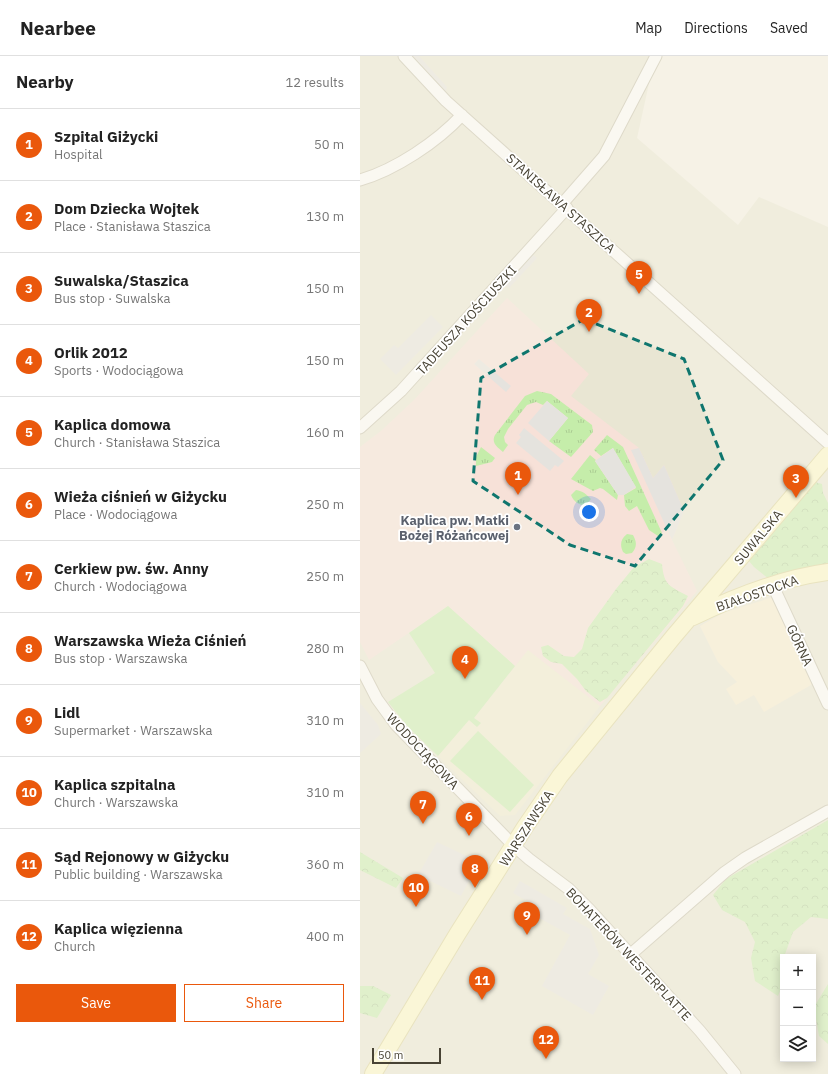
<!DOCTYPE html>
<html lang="en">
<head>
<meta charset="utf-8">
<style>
  body { margin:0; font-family:"IBM Plex Sans",sans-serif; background:#f2f2f2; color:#222 }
  .controls { position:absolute; right:12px; bottom:12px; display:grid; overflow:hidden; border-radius:0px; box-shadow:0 2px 10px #0003 }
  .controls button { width:36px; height:36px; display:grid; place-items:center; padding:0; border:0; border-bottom:1px solid #e0e0e0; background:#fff; color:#222; font:20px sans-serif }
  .scale { position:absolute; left:12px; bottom:10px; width:69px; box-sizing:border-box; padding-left:4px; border:2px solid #484334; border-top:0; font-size:11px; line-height:14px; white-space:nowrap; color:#484334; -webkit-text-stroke:3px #fff; paint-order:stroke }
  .you { position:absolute; left:229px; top:456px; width:14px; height:14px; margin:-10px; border:3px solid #fff; border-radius:50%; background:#1a73e8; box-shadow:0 0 0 6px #1a73e833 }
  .badge { display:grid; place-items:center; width:26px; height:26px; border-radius:50%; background:#ea580c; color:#fff; font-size:13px; font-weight:700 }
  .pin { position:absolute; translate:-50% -33px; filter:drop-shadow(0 1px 2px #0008) }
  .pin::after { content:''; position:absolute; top:21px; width:14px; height:12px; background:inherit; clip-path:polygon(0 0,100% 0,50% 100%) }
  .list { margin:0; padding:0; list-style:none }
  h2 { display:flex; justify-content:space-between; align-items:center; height:52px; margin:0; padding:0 16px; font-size:17px }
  h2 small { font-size:13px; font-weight:400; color:#767676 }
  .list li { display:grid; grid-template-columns:26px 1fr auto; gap:12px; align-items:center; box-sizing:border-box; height:72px; padding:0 16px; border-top:1px solid #e0e0e0 }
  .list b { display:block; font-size:15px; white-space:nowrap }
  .list p { margin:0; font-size:13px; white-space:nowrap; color:#767676 }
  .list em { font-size:13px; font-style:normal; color:#767676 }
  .actions { display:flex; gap:8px; padding:12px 16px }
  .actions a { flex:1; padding:9px 0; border:1px solid #ea580c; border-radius:0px; text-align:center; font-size:14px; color:#ea580c }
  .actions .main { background:#ea580c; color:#fff }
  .icon { flex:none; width:22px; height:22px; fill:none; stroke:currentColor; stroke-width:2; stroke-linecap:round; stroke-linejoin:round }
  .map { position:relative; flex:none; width:468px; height:1018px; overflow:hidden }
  header { display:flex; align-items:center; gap:24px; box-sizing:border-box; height:56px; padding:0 20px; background:#fff; border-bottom:1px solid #e0e0e0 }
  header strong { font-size:19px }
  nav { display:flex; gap:22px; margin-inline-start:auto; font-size:14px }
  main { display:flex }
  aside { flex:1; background:#fff }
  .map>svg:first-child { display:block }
  .residential { fill:#e9e6d3; fill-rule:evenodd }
  .commercial { fill:#f9edcf }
  .education { fill:#efebce }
  .medical { fill:#f7e1d8 }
  .grass { fill:url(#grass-tufts) }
  .forest { fill:url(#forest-crowns) }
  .pitch { fill:#c5edaa }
  .parking { fill:#e5e3de }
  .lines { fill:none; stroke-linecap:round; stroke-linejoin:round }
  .street-casing { stroke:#c1bca7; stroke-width:13 }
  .secondary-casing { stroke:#d9d191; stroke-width:18 }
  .street { stroke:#fff; stroke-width:11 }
  .secondary { stroke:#fffac6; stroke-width:16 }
  .marked { fill:none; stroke:#0f766e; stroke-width:3; stroke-dasharray:8 5; stroke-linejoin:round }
  .worship-dot { fill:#6b7280; stroke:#fff; stroke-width:1.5 }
  .labels { text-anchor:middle; stroke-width:3.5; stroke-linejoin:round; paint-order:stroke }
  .street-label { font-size:13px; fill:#484334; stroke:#fff }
  .worship-label { font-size:13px; font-weight:bold; fill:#5b616d; stroke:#fff; text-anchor:end }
</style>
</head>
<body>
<header>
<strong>Nearbee</strong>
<nav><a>Map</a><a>Directions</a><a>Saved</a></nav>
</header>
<main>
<aside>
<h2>Nearby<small>12 results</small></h2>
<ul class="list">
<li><span class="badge">1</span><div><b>Szpital Giżycki</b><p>Hospital</p></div><em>50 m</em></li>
<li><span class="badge">2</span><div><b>Dom Dziecka Wojtek</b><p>Place · Stanisława Staszica</p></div><em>130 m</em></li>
<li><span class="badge">3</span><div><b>Suwalska/Staszica</b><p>Bus stop · Suwalska</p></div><em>150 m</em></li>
<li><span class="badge">4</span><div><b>Orlik 2012</b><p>Sports · Wodociągowa</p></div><em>150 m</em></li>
<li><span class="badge">5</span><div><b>Kaplica domowa</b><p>Church · Stanisława Staszica</p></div><em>160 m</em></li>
<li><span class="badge">6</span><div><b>Wieża ciśnień w Giżycku</b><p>Place · Wodociągowa</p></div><em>250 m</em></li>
<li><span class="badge">7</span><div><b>Cerkiew pw. św. Anny</b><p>Church · Wodociągowa</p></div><em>250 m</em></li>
<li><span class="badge">8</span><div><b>Warszawska Wieża Ciśnień</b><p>Bus stop · Warszawska</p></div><em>280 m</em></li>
<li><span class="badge">9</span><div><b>Lidl</b><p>Supermarket · Warszawska</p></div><em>310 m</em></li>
<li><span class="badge">10</span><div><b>Kaplica szpitalna</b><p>Church · Warszawska</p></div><em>310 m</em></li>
<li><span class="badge">11</span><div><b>Sąd Rejonowy w Giżycku</b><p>Public building · Warszawska</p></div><em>360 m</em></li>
<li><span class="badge">12</span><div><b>Kaplica więzienna</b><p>Church</p></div><em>400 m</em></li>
</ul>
<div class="actions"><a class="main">Save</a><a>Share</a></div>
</aside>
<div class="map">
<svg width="468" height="1018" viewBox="0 0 468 1018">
  <defs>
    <pattern id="grass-tufts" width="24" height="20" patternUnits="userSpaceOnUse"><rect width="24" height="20" fill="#c5edaa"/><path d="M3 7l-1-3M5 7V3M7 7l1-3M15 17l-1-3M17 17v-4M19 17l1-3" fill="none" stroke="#abcc93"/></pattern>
    <pattern id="forest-crowns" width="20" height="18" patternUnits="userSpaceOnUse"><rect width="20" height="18" fill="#c5edaa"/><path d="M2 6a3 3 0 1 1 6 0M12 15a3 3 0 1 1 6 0" fill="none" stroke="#abcc93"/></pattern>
  </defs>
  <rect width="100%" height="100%" fill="#f5f2e6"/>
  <!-- residential -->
  <path class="residential" d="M0,0H295L277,82L378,169L399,141L468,171V1018H0ZM423,901H453V1003H423Z"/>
  <!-- commercial -->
  <path class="commercial" d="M413,541L452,623L451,629L404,656L394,639L376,649L366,633L377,626L358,606L340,570L363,557Z"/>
  <!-- education -->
  <path class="education" d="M168,594L240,650L155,759L140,760L78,700L109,663L117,671L120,667L114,662Z"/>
  <!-- medical -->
  <path class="medical" d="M147,242L229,318L211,340L279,392L293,422L304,409L324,455L312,484L337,535L240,650L168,594L155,610L88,550L9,604L0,586V391L21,375L55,343Z"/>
  <!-- grass -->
  <path class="grass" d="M177,335L191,338L232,369L233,376L211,401L189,385L208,362L187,345L183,349L176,346L167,349L148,373L144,381L145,386L148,389L143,396C137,391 131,387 135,379L165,340Z
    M247,379L263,391L302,477L301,482L289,474L277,450L269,455L265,450L264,439L276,432L253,392L241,400L234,394Z
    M121,391L135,402L132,406L116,410V401Z
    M230,399L236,404L235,405L258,439L257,444L243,433L240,432L233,435L211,423Z
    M216,434C223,435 226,438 231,443L225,450C218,448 214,446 211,439Z
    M267,478L273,479C277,486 277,491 272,497L266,498L263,496C260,490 260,483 267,478Z"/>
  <!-- forest -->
  <path class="forest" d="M455,426L462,428L463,437L468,447V509L409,523L394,511L389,505L392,494Z
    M289,503L302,508C304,530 310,530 328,540L323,550L247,642L240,646L226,635L217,623L202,608L191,606L183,600L181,591L188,589L204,600L214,601L222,593L228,572L256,533L274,511Z
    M468,764V863L451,861L433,876L424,901H423V928L418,940L395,925L391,902L395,886L385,866L362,854L353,839L366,823Z
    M0,796L43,822L36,832L0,814Z
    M468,928V988L459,980L454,951Z
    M0,930H13L31,939L17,962L0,957Z"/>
  <!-- pitch -->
  <path class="pitch" d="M88,550L155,610L114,662L121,667L117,671L109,664L78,700L48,671L28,646L75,617L49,577Z
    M118,675L174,729L150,756L90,705Z"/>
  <!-- parking -->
  <path class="parking" d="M50,0H59L87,31L85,38Z
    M172,198L177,202L149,232L144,228Z
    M71,259L83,271L36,319L20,303L34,289L38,292Z
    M119,303L151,330L146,336L114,308Z
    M187,345L208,362L189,385L168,367Z
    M164,372L204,405L198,411L195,409L190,415L156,387L161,381L159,379Z
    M253,392L276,431L264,439H258L235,405Z
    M279,392L293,422L304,409L324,455L312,484L271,394Z
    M0,647L18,669L21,678L0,697Z
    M77,786L119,806L101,840L58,819Z
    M160,825L207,852L203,858L230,873L239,899L228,918L249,930L233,959L182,930L210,879L172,858L176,850L153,837Z"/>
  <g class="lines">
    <defs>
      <path id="street" d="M44,0L86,45L468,387
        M0,124C35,114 77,86 102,59
        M202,148L244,100L296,0
        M0,372L41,335L207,152
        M413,530L468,648
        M0,610L17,643L36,669L153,789L169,803L209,833L230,854L340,975L375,1018
        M271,898L365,816L385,802L468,755"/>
      <path id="secondary" d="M333,561C374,541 423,522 468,516
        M13,1018L98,877L165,771L200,720L314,580L468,399"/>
    </defs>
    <!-- street casing -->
    <use href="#street" class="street-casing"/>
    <!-- secondary casing -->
    <use href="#secondary" class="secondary-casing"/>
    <!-- street -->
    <use href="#street" class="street"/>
    <!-- secondary -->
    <use href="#secondary" class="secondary"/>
  </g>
  <!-- marked area -->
  <path d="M0 0H468V1018H0ZM224,263L324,303L363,404L275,510L210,489L113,425L121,322Z" fill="#f5f2e6" fill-opacity=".55" fill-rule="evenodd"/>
  <path class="marked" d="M224,263L324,303L363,404L275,510L210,489L113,425L121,322Z"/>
  <!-- markers -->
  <circle class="worship-dot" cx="157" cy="471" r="4"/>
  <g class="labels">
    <!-- street labels -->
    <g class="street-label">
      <text transform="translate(201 147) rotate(42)" y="5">STANISŁAWA STASZICA</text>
      <text transform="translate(106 264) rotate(-48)" y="5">TADEUSZA KOŚCIUSZKI</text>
      <text transform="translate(398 481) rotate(-50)" y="5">SUWALSKA</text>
      <text transform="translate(397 537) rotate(-19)" y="5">BIAŁOSTOCKA</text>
      <text transform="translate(440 589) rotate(65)" y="5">GÓRNA</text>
      <text transform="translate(63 695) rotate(47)" y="5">WODOCIĄGOWA</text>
      <text transform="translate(166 772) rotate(-57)" y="5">WARSZAWSKA</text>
      <text transform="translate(269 898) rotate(47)" y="5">BOHATERÓW WESTERPLATTE</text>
    </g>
    <!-- worship labels -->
    <g class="worship-label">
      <text x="149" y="469">Kaplica pw. Matki<tspan x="149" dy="15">Bożej Różańcowej</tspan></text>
    </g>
  </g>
</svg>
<div class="controls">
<button>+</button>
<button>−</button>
<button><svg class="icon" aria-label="layers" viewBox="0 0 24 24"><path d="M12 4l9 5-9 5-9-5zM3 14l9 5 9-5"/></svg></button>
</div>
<div class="scale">50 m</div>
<div class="you"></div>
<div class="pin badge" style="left:158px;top:439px">1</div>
<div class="pin badge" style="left:229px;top:276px">2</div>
<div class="pin badge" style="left:436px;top:442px">3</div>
<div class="pin badge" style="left:105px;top:623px">4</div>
<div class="pin badge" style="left:279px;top:238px">5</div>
<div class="pin badge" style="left:109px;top:780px">6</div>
<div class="pin badge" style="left:63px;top:768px">7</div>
<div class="pin badge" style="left:115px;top:832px">8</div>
<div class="pin badge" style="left:167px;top:879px">9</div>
<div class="pin badge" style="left:56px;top:851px">10</div>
<div class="pin badge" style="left:122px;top:944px">11</div>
<div class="pin badge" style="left:186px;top:1003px">12</div>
</div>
</main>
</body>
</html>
